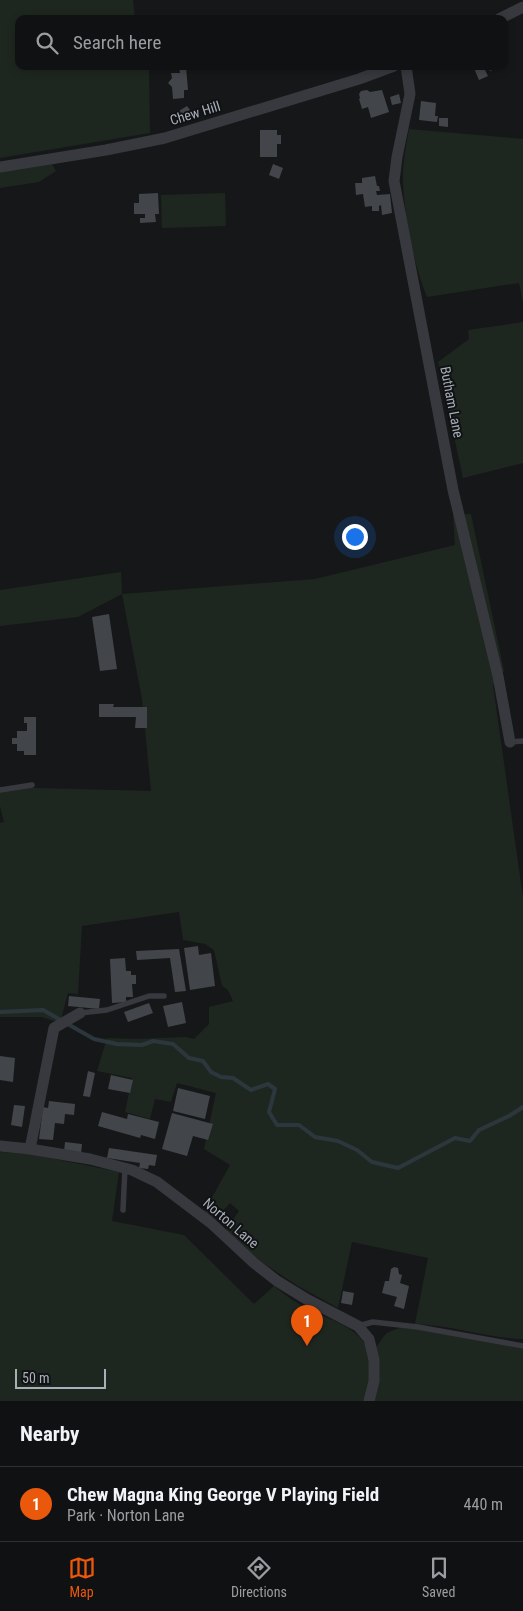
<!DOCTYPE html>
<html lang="en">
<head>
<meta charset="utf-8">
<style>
  body { margin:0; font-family:"Roboto Condensed",sans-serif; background:#1e1f21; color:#f1f3f6 }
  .scale { position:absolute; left:15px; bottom:12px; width:91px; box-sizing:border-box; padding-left:5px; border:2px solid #a8afb9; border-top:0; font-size:14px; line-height:18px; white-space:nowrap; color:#a8afb9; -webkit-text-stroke:4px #111214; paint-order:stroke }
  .you { position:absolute; left:354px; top:536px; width:18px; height:18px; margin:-12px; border:4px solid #fff; border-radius:50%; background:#1a73e8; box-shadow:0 0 0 8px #1a73e833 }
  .badge { display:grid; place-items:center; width:32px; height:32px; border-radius:50%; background:#ea580c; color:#fff; font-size:16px; font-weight:700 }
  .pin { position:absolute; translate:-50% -41px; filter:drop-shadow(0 1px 2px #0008) }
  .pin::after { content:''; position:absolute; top:26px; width:18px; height:15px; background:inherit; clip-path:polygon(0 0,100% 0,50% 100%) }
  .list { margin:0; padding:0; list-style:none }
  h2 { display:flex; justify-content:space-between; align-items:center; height:65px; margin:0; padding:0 20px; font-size:21px }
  h2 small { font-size:16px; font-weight:400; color:#9c9da0 }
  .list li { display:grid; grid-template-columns:32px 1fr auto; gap:15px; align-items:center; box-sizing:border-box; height:75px; padding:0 20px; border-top:1px solid #303133 }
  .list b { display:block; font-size:19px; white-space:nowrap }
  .list p { margin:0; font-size:16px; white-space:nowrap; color:#9c9da0 }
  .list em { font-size:16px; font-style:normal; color:#9c9da0 }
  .icon { flex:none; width:28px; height:28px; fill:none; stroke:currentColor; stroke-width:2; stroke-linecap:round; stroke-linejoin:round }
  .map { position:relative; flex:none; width:523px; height:1401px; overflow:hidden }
  .search { position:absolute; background:#101113; box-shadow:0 2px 8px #0003; left:15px; right:15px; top:15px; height:55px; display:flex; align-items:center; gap:12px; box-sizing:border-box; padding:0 18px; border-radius:10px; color:#9c9da0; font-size:19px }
  .sheet { height:140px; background:#101113 }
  nav { display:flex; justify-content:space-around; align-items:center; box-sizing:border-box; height:70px; border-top:1px solid #303133; background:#101113; font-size:14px; color:#9c9da0 }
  nav a { display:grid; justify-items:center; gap:2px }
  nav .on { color:#ea580c }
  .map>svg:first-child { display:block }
  .green { fill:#1e271f }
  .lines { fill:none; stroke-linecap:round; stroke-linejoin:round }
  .stream { stroke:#2c373d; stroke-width:4 }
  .building { fill:#424549 }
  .lane { stroke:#37393e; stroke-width:5.5 }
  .street { stroke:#37393e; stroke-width:11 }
  .labels { text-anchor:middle; stroke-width:4; stroke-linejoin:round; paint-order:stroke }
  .street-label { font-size:14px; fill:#a8afb9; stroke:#111214 }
</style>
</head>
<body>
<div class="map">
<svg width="523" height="1401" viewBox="0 0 523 1401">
  <rect width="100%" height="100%" fill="#161719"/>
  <!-- green -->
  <path class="green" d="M0,0H133L135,19H19V66H149L150,133L0,158Z
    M409,129L523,139V302L519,283L427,297C413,262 405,221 403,183C402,165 406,147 409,129Z
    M52,164L56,171L39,182L0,188V172Z
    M225,193L226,226L162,228L161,195Z
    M523,322V463L463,478L438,362L469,339L468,330Z
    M471,514L504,671L493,685L523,898V1339C486,1338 451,1325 415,1324L428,1258L352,1242L338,1308L298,1286L260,1261L226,1230L239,1211L230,1203L216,1219L204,1212L230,1165L204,1149L216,1093L177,1083L171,1102L155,1099L150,1119L125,1112L132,1078L97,1071L107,1038L136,1039L186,1037L194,1039L209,1024V1007L233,1001L228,990L222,986L214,950L205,944L183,940L179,912L82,926L78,994L68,993L60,1023L42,1017H0V823L4,822L0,806V787L151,791L142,699L122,594L78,617L0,626V590L121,572L122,594L315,579L455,545L453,515Z
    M0,1152L31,1154L119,1172L112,1221L184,1235L254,1304L274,1286C282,1292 290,1299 299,1304C317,1315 351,1324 363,1341C375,1358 369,1383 365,1401H0Z
    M400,1328L419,1329L523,1349V1401H374L375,1348C387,1335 380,1334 400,1328Z"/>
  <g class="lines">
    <!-- stream -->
    <path class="stream" d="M0,1012L43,1010L94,1039L117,1044L142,1045L153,1041L173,1044L189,1058L203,1061L211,1072L221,1077L233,1078L251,1090L268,1084L275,1089L269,1112L277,1125H299L315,1137L338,1141L357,1150L372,1162L398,1168L455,1138L470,1141L479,1130L509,1116L523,1107"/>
  </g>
  <!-- building -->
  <path class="building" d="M186,66L188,90H184V98L173,99L172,87L168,83L172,78L171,73H180L179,67Z
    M473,66H496L497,68L490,71L489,68L485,70L488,76L479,80Z
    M367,90L370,92L382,90L389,112L371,118L368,107L362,109L359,99L360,98L359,94L361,91Z
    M399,94L401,103L392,105L390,97Z
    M421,101L436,103L435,116H438L437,122L419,120Z
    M187,106L194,115L180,124L174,114Z
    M439,118H448V127L439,126Z
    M260,130H277V135H281V144H277V157H260Z
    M273,164L283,168L279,179L269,175Z
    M375,176L377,186H379L380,191H376L377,195L390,194L392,213L382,215L381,205L379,206V211H372V206L365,207L363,194L356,195L355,183H362V178Z
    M158,193L159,214H155L156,222L140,223V218H145V214H134V203H139V194Z
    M109,614L117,669L100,671L92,617Z
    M99,704H114L113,707H147V728H135L136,717H99Z
    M24,717H36V755H24V751H17V744H12V738H17V731H27V723H24Z
    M198,946L199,955L211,953L215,986L190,990L184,948Z
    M179,949L186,991L175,992L170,958L137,960L136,951Z
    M125,958L126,971H131V975H136V984H132L133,997H126V1002L112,1003L110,959Z
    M69,996L100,999L99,1009L68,1006Z
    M182,1002L186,1023L168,1027L163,1006Z
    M149,1003L153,1013L128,1022L124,1012Z
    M0,1056L15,1058L13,1082L0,1080Z
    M88,1071L95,1073L90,1097L83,1096Z
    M111,1075L133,1080L130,1093L108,1089Z
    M178,1088L210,1096L205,1119L173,1111Z
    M49,1101L75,1104L74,1115L65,1114L64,1124L55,1123L53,1140L39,1139L43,1107L48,1108Z
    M14,1105L25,1106L22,1127L11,1125Z
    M102,1112L127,1119L128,1114L159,1122L155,1139L141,1135L140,1138L98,1126Z
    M172,1113L213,1124L208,1140L193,1136L187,1156L162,1149Z
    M65,1142L82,1144L81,1154L64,1152Z
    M109,1148L157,1155L155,1166L149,1165L148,1169L139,1168L140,1163L107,1158Z
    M394,1267L398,1268L399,1274L402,1275L400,1283L409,1286L404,1309L394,1306L397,1297L382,1293L385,1281H389L391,1269Z
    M343,1291L354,1293L352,1305L341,1303Z"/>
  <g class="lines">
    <!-- lane -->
    <path class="lane" d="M510,742L523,741
      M0,790L32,785
      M80,1013L107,1010L149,996H164
      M123,1210L125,1168
      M358,1326L373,1322L418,1327L523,1346"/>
    <!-- street -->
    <path class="street" d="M499,19L523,7
      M406,66L410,94L397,157L394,181L453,490L498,676L510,742
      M0,167L106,150L165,138L359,79L394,66
      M0,1146L30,1149L90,1159L132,1170L157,1182L211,1223L254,1263L277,1281L308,1300L358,1326L369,1339L374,1360V1381L369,1401
      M30,1149L54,1028L80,1013"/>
  </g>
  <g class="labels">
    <!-- street labels -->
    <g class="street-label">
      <text transform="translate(195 113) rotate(-17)" y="5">Chew Hill</text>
      <text transform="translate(452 402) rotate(79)" y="5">Butham Lane</text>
      <text transform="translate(231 1223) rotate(41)" y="5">Norton Lane</text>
    </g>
  </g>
</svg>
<div class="scale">50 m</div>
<div class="you"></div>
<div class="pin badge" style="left:307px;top:1346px">1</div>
<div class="search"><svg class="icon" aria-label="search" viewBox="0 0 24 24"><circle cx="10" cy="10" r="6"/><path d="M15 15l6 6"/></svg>Search here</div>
</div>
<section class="sheet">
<h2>Nearby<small></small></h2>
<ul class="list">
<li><span class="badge">1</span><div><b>Chew Magna King George V Playing Field</b><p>Park · Norton Lane</p></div><em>440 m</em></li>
</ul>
</section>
<nav>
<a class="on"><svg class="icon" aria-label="map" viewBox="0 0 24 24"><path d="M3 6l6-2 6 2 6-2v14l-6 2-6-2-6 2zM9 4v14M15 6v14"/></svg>Map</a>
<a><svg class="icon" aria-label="directions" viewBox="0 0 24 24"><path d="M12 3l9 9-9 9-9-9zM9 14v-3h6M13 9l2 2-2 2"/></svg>Directions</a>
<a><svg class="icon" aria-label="saved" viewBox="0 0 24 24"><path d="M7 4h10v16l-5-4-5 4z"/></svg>Saved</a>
</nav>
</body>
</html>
